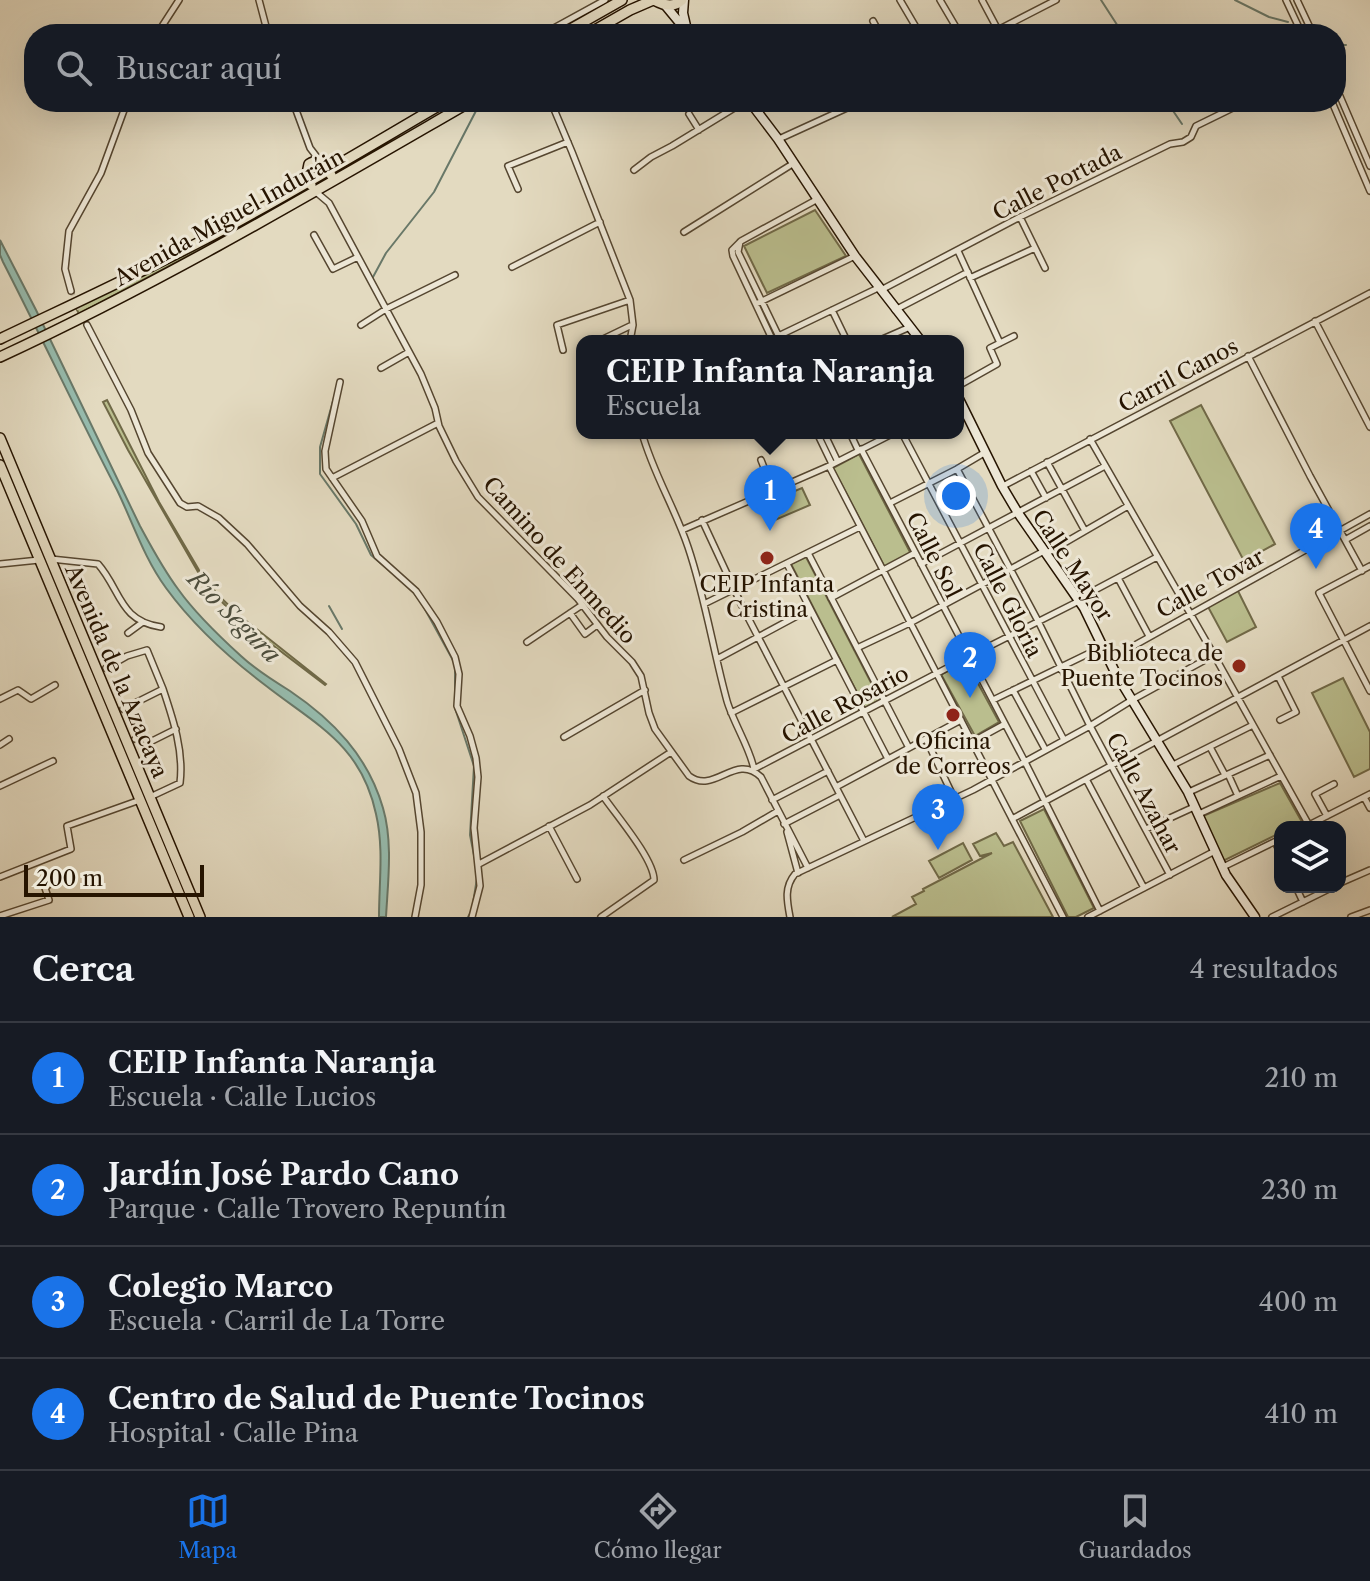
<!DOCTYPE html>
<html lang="es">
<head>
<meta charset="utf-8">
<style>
  body { margin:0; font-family:"Libre Caslon Text",serif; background:#242831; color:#f1f3f6 }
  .controls { position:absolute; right:24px; bottom:24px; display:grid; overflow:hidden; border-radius:16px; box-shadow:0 8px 32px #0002 }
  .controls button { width:72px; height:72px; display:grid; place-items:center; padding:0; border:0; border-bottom:2px solid #363941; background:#171b24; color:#f1f3f6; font:40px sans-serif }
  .scale { position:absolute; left:24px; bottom:20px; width:180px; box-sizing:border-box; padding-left:8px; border:4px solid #261400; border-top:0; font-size:22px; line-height:28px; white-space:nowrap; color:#261400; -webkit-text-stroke:6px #ede7d6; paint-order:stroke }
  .you { position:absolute; left:956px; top:496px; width:28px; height:28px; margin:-20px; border:6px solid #fff; border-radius:50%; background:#1a73e8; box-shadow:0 0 0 12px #1a73e833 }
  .badge { display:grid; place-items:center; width:52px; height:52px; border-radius:50%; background:#1a73e8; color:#fff; font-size:26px; font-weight:700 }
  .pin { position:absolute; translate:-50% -66px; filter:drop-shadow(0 2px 4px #0008) }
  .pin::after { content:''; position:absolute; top:42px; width:28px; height:24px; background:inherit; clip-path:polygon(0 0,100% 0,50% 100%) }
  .popup { position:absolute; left:576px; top:335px; width:388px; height:104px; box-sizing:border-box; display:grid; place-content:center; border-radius:16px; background:#171b24; filter:drop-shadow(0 2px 6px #0005); font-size:26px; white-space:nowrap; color:#9ea1a6 }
  .popup b { font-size:30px; color:#f1f3f6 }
  .popup::after { content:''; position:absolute; left:50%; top:100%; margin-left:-16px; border:16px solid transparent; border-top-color:#171b24 }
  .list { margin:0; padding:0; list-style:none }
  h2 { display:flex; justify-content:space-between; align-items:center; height:104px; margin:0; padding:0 32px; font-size:34px }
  h2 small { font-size:26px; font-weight:400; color:#9ea1a6 }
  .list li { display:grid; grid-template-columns:52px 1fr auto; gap:24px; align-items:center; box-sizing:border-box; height:112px; padding:0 32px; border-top:2px solid #363941 }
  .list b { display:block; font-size:30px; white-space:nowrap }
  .list p { margin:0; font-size:26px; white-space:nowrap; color:#9ea1a6 }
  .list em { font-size:26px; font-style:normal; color:#9ea1a6 }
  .icon { flex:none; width:44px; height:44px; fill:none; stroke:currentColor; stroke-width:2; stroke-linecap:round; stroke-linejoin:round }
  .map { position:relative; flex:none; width:1370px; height:917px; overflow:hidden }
  .search { position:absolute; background:#171b24; box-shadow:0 8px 32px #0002; left:24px; right:24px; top:24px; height:88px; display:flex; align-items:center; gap:20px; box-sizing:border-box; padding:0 28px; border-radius:32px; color:#9ea1a6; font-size:30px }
  .sheet { height:552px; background:#171b24 }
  nav { display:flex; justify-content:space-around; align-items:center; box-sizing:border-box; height:112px; border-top:2px solid #363941; background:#171b24; font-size:22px; color:#9ea1a6 }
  nav a { display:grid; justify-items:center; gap:4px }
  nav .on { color:#1a73e8 }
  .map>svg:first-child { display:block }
  .green { fill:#babe8e; stroke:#706947; stroke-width:2 }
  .water { fill:#96bbad; stroke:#697868; stroke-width:2 }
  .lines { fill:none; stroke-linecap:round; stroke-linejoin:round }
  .stream { stroke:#697868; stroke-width:2 }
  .minor-tunnel { stroke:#c7bca3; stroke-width:5; stroke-dasharray:5 2.5; stroke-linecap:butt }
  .minor-casing { stroke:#554630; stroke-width:8 }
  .secondary-casing { stroke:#261400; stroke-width:11 }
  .primary-casing { stroke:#261400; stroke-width:12 }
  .minor { stroke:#ede7d6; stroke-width:5 }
  .secondary { stroke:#ede7d6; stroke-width:8 }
  .primary { stroke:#e3dac0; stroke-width:9 }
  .poi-dot { fill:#8f2418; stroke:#ede7d6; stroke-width:3 }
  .labels { text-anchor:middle; stroke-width:6; stroke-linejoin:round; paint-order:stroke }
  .street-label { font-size:22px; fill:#261400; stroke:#ede7d6 }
  .poi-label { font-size:22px; fill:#261400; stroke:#ede7d6 }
  .water-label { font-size:24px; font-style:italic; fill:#4d4e3d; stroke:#ede7d6 }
</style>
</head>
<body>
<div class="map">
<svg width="1370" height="917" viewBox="0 0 1370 917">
  <rect width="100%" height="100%" fill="#e3dac0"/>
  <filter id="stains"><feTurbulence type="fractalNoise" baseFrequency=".0025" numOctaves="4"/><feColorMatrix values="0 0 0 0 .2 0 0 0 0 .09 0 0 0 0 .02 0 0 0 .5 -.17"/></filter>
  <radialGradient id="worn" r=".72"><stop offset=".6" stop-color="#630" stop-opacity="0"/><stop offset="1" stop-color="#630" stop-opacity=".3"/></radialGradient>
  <!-- green -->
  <path class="green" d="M308,187L310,191L79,314L75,306C155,270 232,229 308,187Z
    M815,210L846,256L767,293L744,246Z
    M107,400L159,502L199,570L218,595L240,616L326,684L325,685L241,621L218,598L198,572L128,450L103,402Z
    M1201,405L1275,544L1244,561L1170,421Z
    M859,454L911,554L885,568L833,468Z
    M802,488L810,505L775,520L768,502Z
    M806,557L880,700L865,708L791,564Z
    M1237,589L1256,627L1227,642L1207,605Z
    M965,662L967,663L999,722L975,736L942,676V674Z
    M1343,678L1370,732V769L1354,777L1312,693Z
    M1280,783L1302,822L1292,827H1280V833L1223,861L1203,816Z
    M1044,809L1094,908L1076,917H1068L1020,821Z
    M996,833L1004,846L1013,842L1053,917H892L916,904L912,897L924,891L923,889L992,853L980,856L973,844Z
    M963,843L972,860L939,878L929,861Z"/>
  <!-- water -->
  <path class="water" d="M0,240L36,310L140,526C152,548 163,569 178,589C195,613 219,636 241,656C256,670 272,680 290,691C333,720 368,756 383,808C393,842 388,881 386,917H379C379,883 384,848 376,814C361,744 316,725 265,685C228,657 193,625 166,588C144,558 133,523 117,490C78,415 42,338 3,262L0,255Z"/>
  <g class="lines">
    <!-- stream -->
    <path class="stream" d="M1101,0L1123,34
      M1235,0L1269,17L1288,22
      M1336,45H1346
      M1167,102L1182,124
      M373,277L386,253L434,192L478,107
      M335,394L320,447V474L356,524L371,555L398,578
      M409,587L421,602L455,664
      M329,606L342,629
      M455,670V708L474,766L470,835L475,860
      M468,917L472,910L477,878"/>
    <!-- minor-tunnel -->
    <path class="minor-tunnel" d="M71,291L87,325"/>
    <defs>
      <path id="minor" d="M259,0L268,34
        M900,0L920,34
        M940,0L960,34
        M982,0L998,30
        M1286,0L1302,34
        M1297,0L1313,34
        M873,21L880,34
        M157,34L179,0
        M543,34L605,0
        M990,34L1056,0
        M1336,87L1370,166
        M293,102L310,148L320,161
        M551,102L572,152L630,300L633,325L630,341
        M1332,102L1370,191
        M689,114L699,130
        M779,139L860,102
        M634,170L651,157L672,146L744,102
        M518,189L508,166L568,142
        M316,192L329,203L421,374L435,408L439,426L456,461L478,497L578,599L607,637L632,662L641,676L649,713L655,729L689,776C715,795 735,752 761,777L808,868
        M1020,217L1045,268
        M684,232L794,163
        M314,235L333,269L358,257
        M740,242L738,252L781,341
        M958,251L1000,343
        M512,267L600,222
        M970,278L1035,248
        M881,290L1020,217L1170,144L1183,142L1191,137L1196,126L1245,102
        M71,291L65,269L69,231L101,173L127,102
        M756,304L855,256
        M832,310L847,341
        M895,310L968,272
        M1315,321L1370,427
        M87,325L131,410L148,453L180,503L187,507L198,506L219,518L247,544L300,606L329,632L355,662L399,749L416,793L421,832V885L415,917
        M361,325L386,309L455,275
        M772,339L878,288
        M604,341L603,339L632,325
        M773,341L733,256L732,250L741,241L816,200
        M878,341L910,327
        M563,350L557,325L630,300
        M1248,356L1310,476L1362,571
        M381,368L409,352
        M340,382L325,451L326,469L362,521L377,556L416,591L437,622L455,657L459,674L457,706L470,736L476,758L478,777L474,828L480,886L472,917
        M958,386L997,364L990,348L1014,336
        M642,433C653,473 675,508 688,547C705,597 713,650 727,701C733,722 752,752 754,770
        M817,433L832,464
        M824,433L837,460
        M850,433L858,450
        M902,433L1064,740
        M1090,439L1214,655L1310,827
        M861,449L1024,760L1100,911
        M761,460L773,490
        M1047,462L1085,531
        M829,466L1063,917
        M957,469L1038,621L1090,726L1170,875
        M1031,471L1046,498
        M332,478L438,423
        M1003,486L1370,293
        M890,503L957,469L984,453
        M702,520L742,606L864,841
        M682,530L829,466L894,433
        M1345,540L1370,526
        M808,553L909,748
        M1047,553L1128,506
        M51,559L98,564C121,590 119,621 161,627
        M0,564L39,560
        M787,564L888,759
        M921,564L1105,466
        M1370,566L1319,593L1370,691
        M1118,578L1149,636
        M831,598L915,553
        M1078,599L1157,557
        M704,604L860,527
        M570,613L585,634L597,625
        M128,633L143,622
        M527,642L582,605
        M857,648L910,623L1044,551
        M717,659L810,609
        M1110,659L1370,514
        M106,668L127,656L147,650L163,689
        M1278,676L1296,712L1280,720
        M1013,690L1045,749
        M0,699L18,690L31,699L55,685
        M993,700L1102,647
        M123,709L163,689C173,719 184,751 180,783L150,797
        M731,713L837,660
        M564,737L645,690
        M135,739L142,735L148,743L176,729
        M926,739L954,798
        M972,742L1005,724
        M0,745L9,739
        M1210,747L1225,775
        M1173,765L1253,725
        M754,769L970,656L1079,601
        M1228,774L1238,796
        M1086,779L1144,888
        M0,786L53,761
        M836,787L961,720
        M1189,792L1270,755
        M1364,797L1370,808
        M772,800L828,771
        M1199,814L1281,776
        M1327,816L1315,794L1334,784
        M1012,819L1370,626
        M784,824L840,795
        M549,826L577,879
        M1305,827L1370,794
        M1146,829L1194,807
        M787,832L798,873
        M1275,842L1280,852
        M684,860L742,832L778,811
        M479,864L590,805L671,752
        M1223,867L1280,839
        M0,877L71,849L67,826L140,800
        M1340,883L1370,870
        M1296,887L1303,902
        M0,916L49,900L45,888L55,879
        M601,917L654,880C654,859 616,815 603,796
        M790,917C787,901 784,887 795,874L973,790L1090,726L1132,700L1214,655
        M1088,917L1215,851
        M1272,917L1333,887
        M1351,917L1370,910"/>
      <path id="secondary" d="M684,0L683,13L686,26
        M665,5L689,34
        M750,102L778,139L855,256L921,341
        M958,397L1002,486L1018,513L1084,608L1115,672L1188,792L1226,875L1255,917"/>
      <path id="primary" d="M654,0C663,5 674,8 682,0
        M562,34L622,0
        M588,34L630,10L653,0
        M311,185L307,174L309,164C320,157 327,164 331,175
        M0,339C71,305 143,272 213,235C292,193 368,147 445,102
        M0,357C162,282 316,191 470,102
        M0,438L200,917
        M0,465L189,917"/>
    </defs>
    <!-- minor casing -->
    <use href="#minor" class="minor-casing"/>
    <!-- secondary casing -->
    <use href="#secondary" class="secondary-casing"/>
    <!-- primary casing -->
    <use href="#primary" class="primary-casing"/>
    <!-- minor -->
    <use href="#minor" class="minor"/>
    <!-- secondary -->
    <use href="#secondary" class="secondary"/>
    <!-- primary -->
    <use href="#primary" class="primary"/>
  </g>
  <!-- markers -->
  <g class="poi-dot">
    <circle cx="767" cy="558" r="8"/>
    <circle cx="1239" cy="666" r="8"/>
    <circle cx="953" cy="715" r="8"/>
  </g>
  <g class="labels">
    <!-- street labels -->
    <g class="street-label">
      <text transform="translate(1057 182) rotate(-27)" y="8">Calle Portada</text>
      <text transform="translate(229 217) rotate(-29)" y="8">Avenida Miguel Induráin</text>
      <text transform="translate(1178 375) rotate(-28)" y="8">Carril Canos</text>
      <text transform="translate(934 555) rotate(63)" y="8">Calle Sol</text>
      <text transform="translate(560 560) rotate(48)" y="8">Camino de Enmedio</text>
      <text transform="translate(1073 565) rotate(57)" y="8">Calle Mayor</text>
      <text transform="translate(1210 583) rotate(-29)" y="8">Calle Tovar</text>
      <text transform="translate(1008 600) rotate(63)" y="8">Calle Gloria</text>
      <text transform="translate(117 671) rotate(67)" y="8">Avenida de la Azacaya</text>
      <text transform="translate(845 704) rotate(-28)" y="8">Calle Rosario</text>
      <text transform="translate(1144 793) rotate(62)" y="8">Calle Azahar</text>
    </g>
    <!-- poi labels -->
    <g class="poi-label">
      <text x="767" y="592">CEIP Infanta<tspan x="767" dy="25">Cristina</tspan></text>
      <text x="1223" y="661" text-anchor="end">Biblioteca de<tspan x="1223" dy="25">Puente Tocinos</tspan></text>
      <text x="953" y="749">Oficina<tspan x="953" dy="25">de Correos</tspan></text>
    </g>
    <!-- water labels -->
    <g class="water-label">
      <text transform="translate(234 617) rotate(45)" y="8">Río Segura</text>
    </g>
  </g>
  <rect width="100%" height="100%" filter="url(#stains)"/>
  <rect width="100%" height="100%" fill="url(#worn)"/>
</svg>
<div class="controls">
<button><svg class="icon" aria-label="layers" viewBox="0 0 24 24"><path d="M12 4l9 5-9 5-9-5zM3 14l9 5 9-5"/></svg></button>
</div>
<div class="scale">200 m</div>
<div class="you"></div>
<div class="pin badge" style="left:770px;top:531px">1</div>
<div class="popup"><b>CEIP Infanta Naranja</b>Escuela</div>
<div class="pin badge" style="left:970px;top:698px">2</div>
<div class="pin badge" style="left:938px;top:850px">3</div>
<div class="pin badge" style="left:1316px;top:569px">4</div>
<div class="search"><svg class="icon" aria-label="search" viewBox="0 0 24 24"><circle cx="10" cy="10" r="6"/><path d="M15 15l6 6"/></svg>Buscar aquí</div>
</div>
<section class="sheet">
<h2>Cerca<small>4 resultados</small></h2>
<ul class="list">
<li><span class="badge">1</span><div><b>CEIP Infanta Naranja</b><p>Escuela · Calle Lucios</p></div><em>210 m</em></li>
<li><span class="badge">2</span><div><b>Jardín José Pardo Cano</b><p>Parque · Calle Trovero Repuntín</p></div><em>230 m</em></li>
<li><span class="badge">3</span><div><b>Colegio Marco</b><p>Escuela · Carril de La Torre</p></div><em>400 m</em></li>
<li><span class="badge">4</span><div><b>Centro de Salud de Puente Tocinos</b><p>Hospital · Calle Pina</p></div><em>410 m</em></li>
</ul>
</section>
<nav>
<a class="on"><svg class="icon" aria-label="map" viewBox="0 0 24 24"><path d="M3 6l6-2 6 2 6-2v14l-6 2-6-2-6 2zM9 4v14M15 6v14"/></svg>Mapa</a>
<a><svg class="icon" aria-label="directions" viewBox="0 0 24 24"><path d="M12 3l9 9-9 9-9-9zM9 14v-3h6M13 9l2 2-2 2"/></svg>Cómo llegar</a>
<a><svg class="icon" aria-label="saved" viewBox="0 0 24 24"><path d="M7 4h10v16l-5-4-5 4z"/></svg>Guardados</a>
</nav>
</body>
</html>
